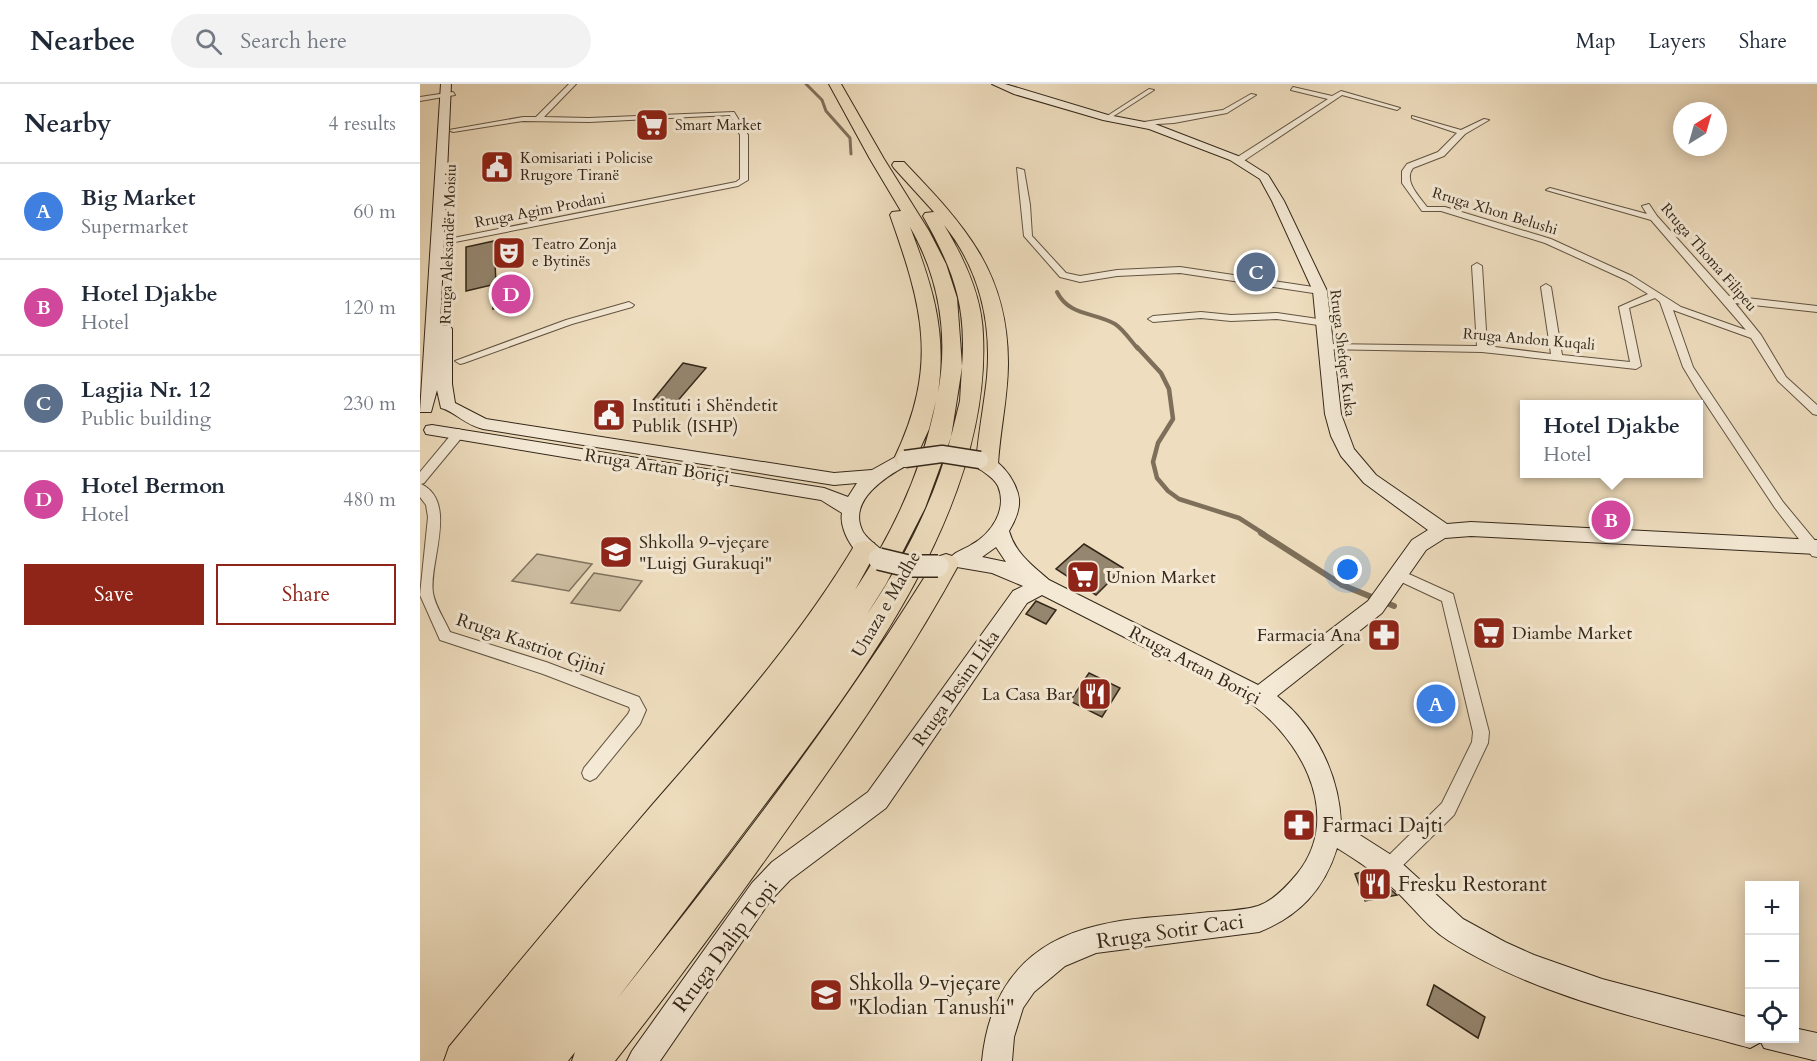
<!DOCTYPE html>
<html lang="en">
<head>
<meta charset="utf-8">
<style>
  body { margin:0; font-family:Cardo,serif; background:#f2f2f3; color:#1f2937 }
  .controls { position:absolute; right:18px; bottom:18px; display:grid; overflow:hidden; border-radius:0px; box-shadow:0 3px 15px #0003 }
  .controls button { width:54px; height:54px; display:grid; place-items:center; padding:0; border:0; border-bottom:2px solid #e0e1e3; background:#fff; color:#1f2937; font:30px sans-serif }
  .compass { position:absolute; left:1253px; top:18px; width:54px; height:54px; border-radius:50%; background:#fff; box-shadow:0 3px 15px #0003; rotate:37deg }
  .you { position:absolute; left:928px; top:486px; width:21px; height:21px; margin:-15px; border:4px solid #fff; border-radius:50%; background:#1a73e8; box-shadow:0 0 0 9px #1a73e833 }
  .badge { display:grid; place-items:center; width:39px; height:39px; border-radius:50%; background:#8f2418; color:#fff; font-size:20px; font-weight:700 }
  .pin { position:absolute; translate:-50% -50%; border:3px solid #fff; box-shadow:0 2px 6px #0006 }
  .popup { position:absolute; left:1100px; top:316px; width:183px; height:78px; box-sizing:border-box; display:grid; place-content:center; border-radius:0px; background:#fff; filter:drop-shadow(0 2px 4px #0005); font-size:20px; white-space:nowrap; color:#747a83 }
  .popup b { font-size:22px; color:#1f2937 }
  .popup::after { content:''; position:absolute; left:50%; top:100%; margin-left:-12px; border:12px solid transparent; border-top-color:#fff }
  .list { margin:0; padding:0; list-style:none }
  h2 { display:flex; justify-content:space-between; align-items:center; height:78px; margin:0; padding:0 24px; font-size:26px }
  h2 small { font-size:20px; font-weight:400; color:#747a83 }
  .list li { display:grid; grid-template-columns:39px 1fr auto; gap:18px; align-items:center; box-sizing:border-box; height:96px; padding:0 24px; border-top:2px solid #e0e1e3 }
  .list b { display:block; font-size:22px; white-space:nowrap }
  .list p { margin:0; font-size:20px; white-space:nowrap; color:#747a83 }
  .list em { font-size:20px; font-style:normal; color:#747a83 }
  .actions { display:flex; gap:12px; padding:18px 24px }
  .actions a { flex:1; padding:14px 0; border:2px solid #8f2418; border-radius:0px; text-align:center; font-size:21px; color:#8f2418 }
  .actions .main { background:#8f2418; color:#fff }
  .icon { flex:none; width:33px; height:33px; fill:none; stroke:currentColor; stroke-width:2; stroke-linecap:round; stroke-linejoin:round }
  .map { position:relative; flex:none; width:1397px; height:977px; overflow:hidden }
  header { display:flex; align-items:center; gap:36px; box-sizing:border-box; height:84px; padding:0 30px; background:#fff; border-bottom:2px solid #e0e1e3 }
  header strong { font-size:28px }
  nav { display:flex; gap:33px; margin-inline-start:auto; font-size:21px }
  .search { width:420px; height:54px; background:#f2f2f3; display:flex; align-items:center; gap:15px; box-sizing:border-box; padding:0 21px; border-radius:33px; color:#747a83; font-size:22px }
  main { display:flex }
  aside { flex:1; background:#fff }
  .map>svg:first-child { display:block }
  .green { fill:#cebea2; stroke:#81725e; stroke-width:1.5 }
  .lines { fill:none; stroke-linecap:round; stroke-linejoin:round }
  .stream-far3 { stroke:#7e6f5a; stroke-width:3 }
  .stream-far2 { stroke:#7e6f5a; stroke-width:4 }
  .stream-far1 { stroke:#7e6f5a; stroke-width:4.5 }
  .stream { stroke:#7e6f5a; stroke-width:6 }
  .building { fill:#95866f; stroke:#342719; stroke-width:1.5 }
  .street-casing { stroke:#625442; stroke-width:2 }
  .secondary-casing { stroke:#342719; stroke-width:2 }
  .highway-casing { stroke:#342719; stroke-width:2 }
  .street { fill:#f4e9d5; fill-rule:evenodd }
  .secondary { fill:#f4e9d5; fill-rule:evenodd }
  .highway { fill:#eeddbe; fill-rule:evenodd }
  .secondary-bridge-far1-casing { stroke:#342719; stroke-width:19; stroke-linecap:butt }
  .secondary-bridge-casing { stroke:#342719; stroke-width:24; stroke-linecap:butt }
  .secondary-bridge-far1 { stroke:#f4e9d5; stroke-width:16 }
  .secondary-bridge { stroke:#f4e9d5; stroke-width:21 }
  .labels { text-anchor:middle; stroke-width:6; stroke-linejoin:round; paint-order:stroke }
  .far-poi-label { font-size:15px; fill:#342719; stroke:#f4e9d5; text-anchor:start }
  .far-street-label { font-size:15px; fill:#342719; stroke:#f4e9d5 }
  .poi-label { font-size:18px; fill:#342719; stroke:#f4e9d5; text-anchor:start }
  .street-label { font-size:18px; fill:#342719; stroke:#f4e9d5 }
  .near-poi-label { font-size:21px; fill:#342719; stroke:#f4e9d5; text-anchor:start }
  .near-street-label { font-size:21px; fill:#342719; stroke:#f4e9d5 }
</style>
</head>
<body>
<header>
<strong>Nearbee</strong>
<div class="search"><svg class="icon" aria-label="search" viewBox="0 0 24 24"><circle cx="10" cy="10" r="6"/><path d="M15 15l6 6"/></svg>Search here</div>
<nav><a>Map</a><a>Layers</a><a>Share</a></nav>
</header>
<main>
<aside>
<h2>Nearby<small>4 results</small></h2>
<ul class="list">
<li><span class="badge" style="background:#3f7fe0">A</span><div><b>Big Market</b><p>Supermarket</p></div><em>60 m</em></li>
<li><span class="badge" style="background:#d1479c">B</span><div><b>Hotel Djakbe</b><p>Hotel</p></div><em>120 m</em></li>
<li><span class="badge" style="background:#5c6f8a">C</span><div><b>Lagjia Nr. 12</b><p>Public building</p></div><em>230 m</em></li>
<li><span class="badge" style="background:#d1479c">D</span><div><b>Hotel Bermon</b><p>Hotel</p></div><em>480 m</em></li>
</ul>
<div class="actions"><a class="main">Save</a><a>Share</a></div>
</aside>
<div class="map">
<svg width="1397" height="977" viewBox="0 0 1397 977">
  <rect width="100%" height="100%" fill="#eeddbe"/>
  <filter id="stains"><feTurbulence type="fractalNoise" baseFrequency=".00333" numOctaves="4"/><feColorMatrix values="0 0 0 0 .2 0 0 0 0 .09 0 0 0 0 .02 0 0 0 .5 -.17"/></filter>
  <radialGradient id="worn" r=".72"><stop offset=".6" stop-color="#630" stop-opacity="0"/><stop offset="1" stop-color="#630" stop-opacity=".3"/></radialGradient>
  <!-- green -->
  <path class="green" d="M117,470L172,480L149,507L92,497Z
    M174,489L222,497L200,527L151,519Z"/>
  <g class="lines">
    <!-- stream-far3 -->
    <path class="stream-far3" d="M386,0L402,16L406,27L430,54L431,70"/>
    <!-- stream-far2 -->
    <path class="stream-far2" d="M637,208C649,232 674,228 695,240C703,245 711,257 718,265"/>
    <!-- stream-far1 -->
    <path class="stream-far1" d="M717,263L741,289L749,305L753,335L738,359L733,378L737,394L748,407L759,415L819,434L844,450"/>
    <!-- stream -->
    <path class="stream" d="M841,449L922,501L974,522"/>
  </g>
  <!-- building -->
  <path class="building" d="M74,157L76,200L46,207V163Z
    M107,196L109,216L73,225V204Z
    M263,279L286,284L255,320L233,316Z
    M664,460L703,484L676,511L636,485Z
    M616,517L636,526L626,540L606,530Z
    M669,589L700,604L682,633L650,617Z
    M947,786L961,797L977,811L945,817L935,790Z
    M1014,901L1065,933L1058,954L1007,921Z"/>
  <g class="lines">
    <defs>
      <path id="street" d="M149,0H156L124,33L169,34L314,28L328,51V96L318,102L25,160L24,158L28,155L316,98L320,95V51L310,31L169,38L103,37L33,48L29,46L103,33H116Z
        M873,3L912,12L921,7L980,24L977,26L922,11L822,78H816V74L908,15L871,6Z
        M729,5L734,6L689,35L684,34Z
        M33,8L35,11L0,17V13Z
        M831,10L836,11L807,29L754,39L721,41L717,39L803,26Z
        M992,32L1041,46L1064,35L1069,36L1045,50L1024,72L993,84C983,97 999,112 1007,123H1025L1131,155L1212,192L1261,223L1326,246L1231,136L1126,106L1130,104L1227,130L1222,122L1229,120L1237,132L1309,212L1397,222V228L1315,219L1341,251L1366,293L1397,321V331L1393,330L1358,297L1331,254L1253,226L1273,283L1363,418L1397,459V473L1392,472L1355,424L1278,308L1263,283L1240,218L1235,214L1209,224L1221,282L1216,285L1062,268L902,265L901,263L906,260L1057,262L1052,182L1057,179L1062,182L1067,262L1131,270L1121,203L1126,200L1131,203L1142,271L1210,278L1199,223L1228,210L1206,196L1125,159L1021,127H1002L982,99V87L987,80L1018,68L1037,49L992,34Z
        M597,84L604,86L610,121L612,152L646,189L660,192L697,186L760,183L900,204L905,207L900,210L760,189L697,192L660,198L640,193L604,152Z
        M209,218L214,221L212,223L152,240L44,279L40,280L35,277L146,236Z
        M781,228L811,231L857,229L905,236L910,239L905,242L857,235L811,237L781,234L733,238L728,235L733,232Z
        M39,345L45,349L43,352L4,399L1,400C39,418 8,480 13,509C15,522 25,536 30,548L126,578L219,613L226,626L220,640L176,694L170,697L164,694L162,689L164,684L208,630L210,626L209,623L123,590L20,556L0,511L8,433L6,421L0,413V388L35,346Z
        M980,486L1033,510L1069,648L1068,659L1034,731L974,790L968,793L962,790L959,784L962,778L1022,719L1052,658L1053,648L1022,517L975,495L973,491L975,487Z"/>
      <path id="secondary" d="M21,0H31L20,242H30L32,245V300L35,319L66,335L414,389L452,386L479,371H491L494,375L491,379C468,391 426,416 443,448C450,459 463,464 469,475L466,480C443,487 418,449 422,429L401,416L6,350L4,346L6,342L12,341L404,404L428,413L437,399L414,401L63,345C45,341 34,327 21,324L17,306L11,328H0Z
        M572,0H585L688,31L735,40L818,72L848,91L864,117L907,207L921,330L934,365L956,391L1027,440L1051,438L1397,456V470L1051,452L1025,454L1006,466L962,529L857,612C895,642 919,690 921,739L976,774L1043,835L1085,858L1114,871L1182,895L1330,934V954H1374V944L1397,949V977L1344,964L1341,958L1330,964C1229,936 1119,914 1029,857C1008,844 994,824 976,807C959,791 938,777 917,764C904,806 879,832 839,848L676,869L645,882L614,908L603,924L594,953L592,977H562C569,906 605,859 676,842C709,833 746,833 780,829C798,827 821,827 838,822C853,817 867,802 877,790C927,729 876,645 818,611L622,511L607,519L466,724L370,796L350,817L240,977H207L212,967L332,799L352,778L448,708L593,507L603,502L572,489L531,482L528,477C533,468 543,466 551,461C571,450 588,426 578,402C572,390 558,387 551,376L554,372C575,366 597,396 599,415C600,426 595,437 589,447C595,469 613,482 629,496L838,601L948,517L992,456L1008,446L944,399L921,372L911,352L905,330L893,207L852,117L840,95L810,76L729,45L683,36L594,10ZM576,463L586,478L562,473Z"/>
      <path id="highway" d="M409,0H421L464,75L509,147L526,180L537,214L542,282C547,221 533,185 503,132L505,129L514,128L474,84L472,81L474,78H484C544,141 588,187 588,279C588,313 580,346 578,380L575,385L567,388L559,385L556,380C558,351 564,322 567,293C572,238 559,184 524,141C544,174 562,212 563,251C571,423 441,593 343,723C294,788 246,851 197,915C310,773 422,628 517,473L526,470L535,473L539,480C494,563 441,641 387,717C325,805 262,892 195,977H152L155,968L148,977H24L29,963C96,881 164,800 233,720C306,636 379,555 436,459L445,457L454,459L457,466L435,506C473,449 503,385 516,317L509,345L493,380L485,383L477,380L474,375C519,281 503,224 470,131L472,128L481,127L450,75ZM490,143C519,193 529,251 518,309C527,246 512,201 490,143ZM542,283L540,317L531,353ZM531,353C514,418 483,477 446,532L466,500L505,424Z"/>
    </defs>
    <!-- street casing -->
    <use href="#street" class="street-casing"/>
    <!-- secondary casing -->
    <use href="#secondary" class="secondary-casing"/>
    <!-- highway casing -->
    <use href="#highway" class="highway-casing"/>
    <!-- street -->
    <use href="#street" class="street"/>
    <!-- secondary -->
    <use href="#secondary" class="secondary"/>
    <!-- highway -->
    <use href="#highway" class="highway"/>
    <defs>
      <path id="secondary-bridge-far1" d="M485,375L522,370L560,376"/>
      <path id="secondary-bridge" d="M459,475L488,482H518"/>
    </defs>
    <!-- secondary-bridge-far1 casing -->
    <use href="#secondary-bridge-far1" class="secondary-bridge-far1-casing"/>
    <!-- secondary-bridge casing -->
    <use href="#secondary-bridge" class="secondary-bridge-casing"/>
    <!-- secondary-bridge-far1 -->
    <use href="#secondary-bridge-far1" class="secondary-bridge-far1"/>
    <!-- secondary-bridge -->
    <use href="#secondary-bridge" class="secondary-bridge"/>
  </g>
  <!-- icons -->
  <defs>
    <symbol id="supermarket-square" viewBox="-11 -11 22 22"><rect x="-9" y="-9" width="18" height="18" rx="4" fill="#8f2418" stroke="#f4e9d5"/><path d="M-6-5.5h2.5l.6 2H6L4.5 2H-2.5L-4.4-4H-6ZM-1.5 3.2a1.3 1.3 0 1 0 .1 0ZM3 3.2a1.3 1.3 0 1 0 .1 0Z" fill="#fff"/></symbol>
    <symbol id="civic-square" viewBox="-11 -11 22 22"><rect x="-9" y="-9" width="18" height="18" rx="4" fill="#8f2418" stroke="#f4e9d5"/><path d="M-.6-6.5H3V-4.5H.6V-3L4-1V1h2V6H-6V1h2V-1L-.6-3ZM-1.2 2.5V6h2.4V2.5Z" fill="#fff"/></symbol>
    <symbol id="theatre-square" viewBox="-11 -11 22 22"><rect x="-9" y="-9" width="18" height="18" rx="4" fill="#8f2418" stroke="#f4e9d5"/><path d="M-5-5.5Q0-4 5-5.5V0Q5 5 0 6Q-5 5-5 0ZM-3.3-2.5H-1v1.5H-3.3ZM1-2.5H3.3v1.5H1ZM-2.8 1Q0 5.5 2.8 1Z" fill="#fff"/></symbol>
    <symbol id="school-square" viewBox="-11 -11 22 22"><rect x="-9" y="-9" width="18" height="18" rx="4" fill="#8f2418" stroke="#f4e9d5"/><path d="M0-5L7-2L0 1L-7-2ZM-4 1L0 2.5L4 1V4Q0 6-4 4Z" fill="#fff"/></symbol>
    <symbol id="pharmacy-square" viewBox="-11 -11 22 22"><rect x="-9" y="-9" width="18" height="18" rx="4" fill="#8f2418" stroke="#f4e9d5"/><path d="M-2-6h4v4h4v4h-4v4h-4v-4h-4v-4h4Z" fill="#fff"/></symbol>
    <symbol id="restaurant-square" viewBox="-11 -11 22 22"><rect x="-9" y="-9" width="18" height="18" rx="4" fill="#8f2418" stroke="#f4e9d5"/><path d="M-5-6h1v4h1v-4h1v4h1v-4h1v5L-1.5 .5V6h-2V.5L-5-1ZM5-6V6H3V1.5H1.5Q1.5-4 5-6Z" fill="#fff"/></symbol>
  </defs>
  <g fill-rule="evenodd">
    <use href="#supermarket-square" x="213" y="22" width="38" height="38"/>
    <use href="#civic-square" x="58" y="64" width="38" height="38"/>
    <use href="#theatre-square" x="70" y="150" width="38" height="38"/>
    <use href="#civic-square" x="170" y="312" width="38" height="38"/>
    <use href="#school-square" x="177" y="449" width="38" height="38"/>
    <use href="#supermarket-square" x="644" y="474" width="38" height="38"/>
    <use href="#supermarket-square" x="1050" y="530" width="38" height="38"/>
    <use href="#pharmacy-square" x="945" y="532" width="38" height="38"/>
    <use href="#restaurant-square" x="656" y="591" width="38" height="38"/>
    <use href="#pharmacy-square" x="860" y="722" width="38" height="38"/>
    <use href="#restaurant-square" x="936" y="781" width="38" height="38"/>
    <use href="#school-square" x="387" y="892" width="38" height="38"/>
  </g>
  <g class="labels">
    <!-- far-poi labels -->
    <g class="far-poi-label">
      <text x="255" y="46">Smart Market</text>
      <text x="100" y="79">Komisariati i Policise<tspan x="100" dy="17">Rrugore Tiranë</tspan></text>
      <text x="112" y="165">Teatro Zonja<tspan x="112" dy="17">e Bytinës</tspan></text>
    </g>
    <!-- far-street labels -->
    <g class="far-street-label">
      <text transform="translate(120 126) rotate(-11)" y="5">Rruga Agim Prodani</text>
      <text transform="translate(1075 127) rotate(17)" y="5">Rruga Xhon Belushi</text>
      <text transform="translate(28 160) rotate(-88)" y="5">Rruga Aleksandër Moisiu</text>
      <text transform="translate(1289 173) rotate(49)" y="5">Rruga Thoma Filipeu</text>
      <text transform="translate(1109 255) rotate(5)" y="5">Rruga Andon Kuqali</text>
      <text transform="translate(923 269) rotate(83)" y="5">Rruga Shefqet Kuka</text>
    </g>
    <!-- poi labels -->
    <g class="poi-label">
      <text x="212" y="327">Instituti i Shëndetit<tspan x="212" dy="21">Publik (ISHP)</tspan></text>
      <text x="219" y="464">Shkolla 9-vjeçare<tspan x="219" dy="21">"Luigj Gurakuqi"</tspan></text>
      <text x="686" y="499">Union Market</text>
      <text x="1092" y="555">Diambe Market</text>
      <text x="941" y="557" text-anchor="end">Farmacia Ana</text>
      <text x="652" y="616" text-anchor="end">La Casa Bar</text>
    </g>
    <!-- street labels -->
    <g class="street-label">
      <text transform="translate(237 382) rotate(9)" y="6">Rruga Artan Boriçi</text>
      <text transform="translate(466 520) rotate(-60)" y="6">Unaza e Madhe</text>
      <text transform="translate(111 560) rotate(19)" y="6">Rruga Kastriot Gjini</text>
      <text transform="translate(775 581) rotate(28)" y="6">Rruga Artan Boriçi</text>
      <text transform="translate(536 604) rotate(-55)" y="6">Rruga Besim Lika</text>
    </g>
    <!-- near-poi labels -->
    <g class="near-poi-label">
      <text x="902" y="748">Farmaci Dajti</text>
      <text x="978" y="807">Fresku Restorant</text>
      <text x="429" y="906">Shkolla 9-vjeçare<tspan x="429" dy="24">"Klodian Tanushi"</tspan></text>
    </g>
    <!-- near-street labels -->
    <g class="near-street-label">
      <text transform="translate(750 847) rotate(-8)" y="7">Rruga Sotir Caci</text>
      <text transform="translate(305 862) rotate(-53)" y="7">Rruga Dalip Topi</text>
    </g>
  </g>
  <rect width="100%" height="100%" filter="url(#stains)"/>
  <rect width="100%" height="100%" fill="url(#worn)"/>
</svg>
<div class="controls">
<button>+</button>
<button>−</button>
<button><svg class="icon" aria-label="locate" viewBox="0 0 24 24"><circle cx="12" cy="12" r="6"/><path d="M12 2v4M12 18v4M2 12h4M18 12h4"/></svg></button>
</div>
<svg class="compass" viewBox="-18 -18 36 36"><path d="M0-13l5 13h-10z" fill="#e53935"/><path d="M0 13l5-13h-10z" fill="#747a83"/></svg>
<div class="you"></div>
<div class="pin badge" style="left:1016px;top:620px;background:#3f7fe0">A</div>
<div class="pin badge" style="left:1191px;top:436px;background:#d1479c">B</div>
<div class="popup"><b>Hotel Djakbe</b>Hotel</div>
<div class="pin badge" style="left:836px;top:188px;background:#5c6f8a">C</div>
<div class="pin badge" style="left:91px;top:210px;background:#d1479c">D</div>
</div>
</main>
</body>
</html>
